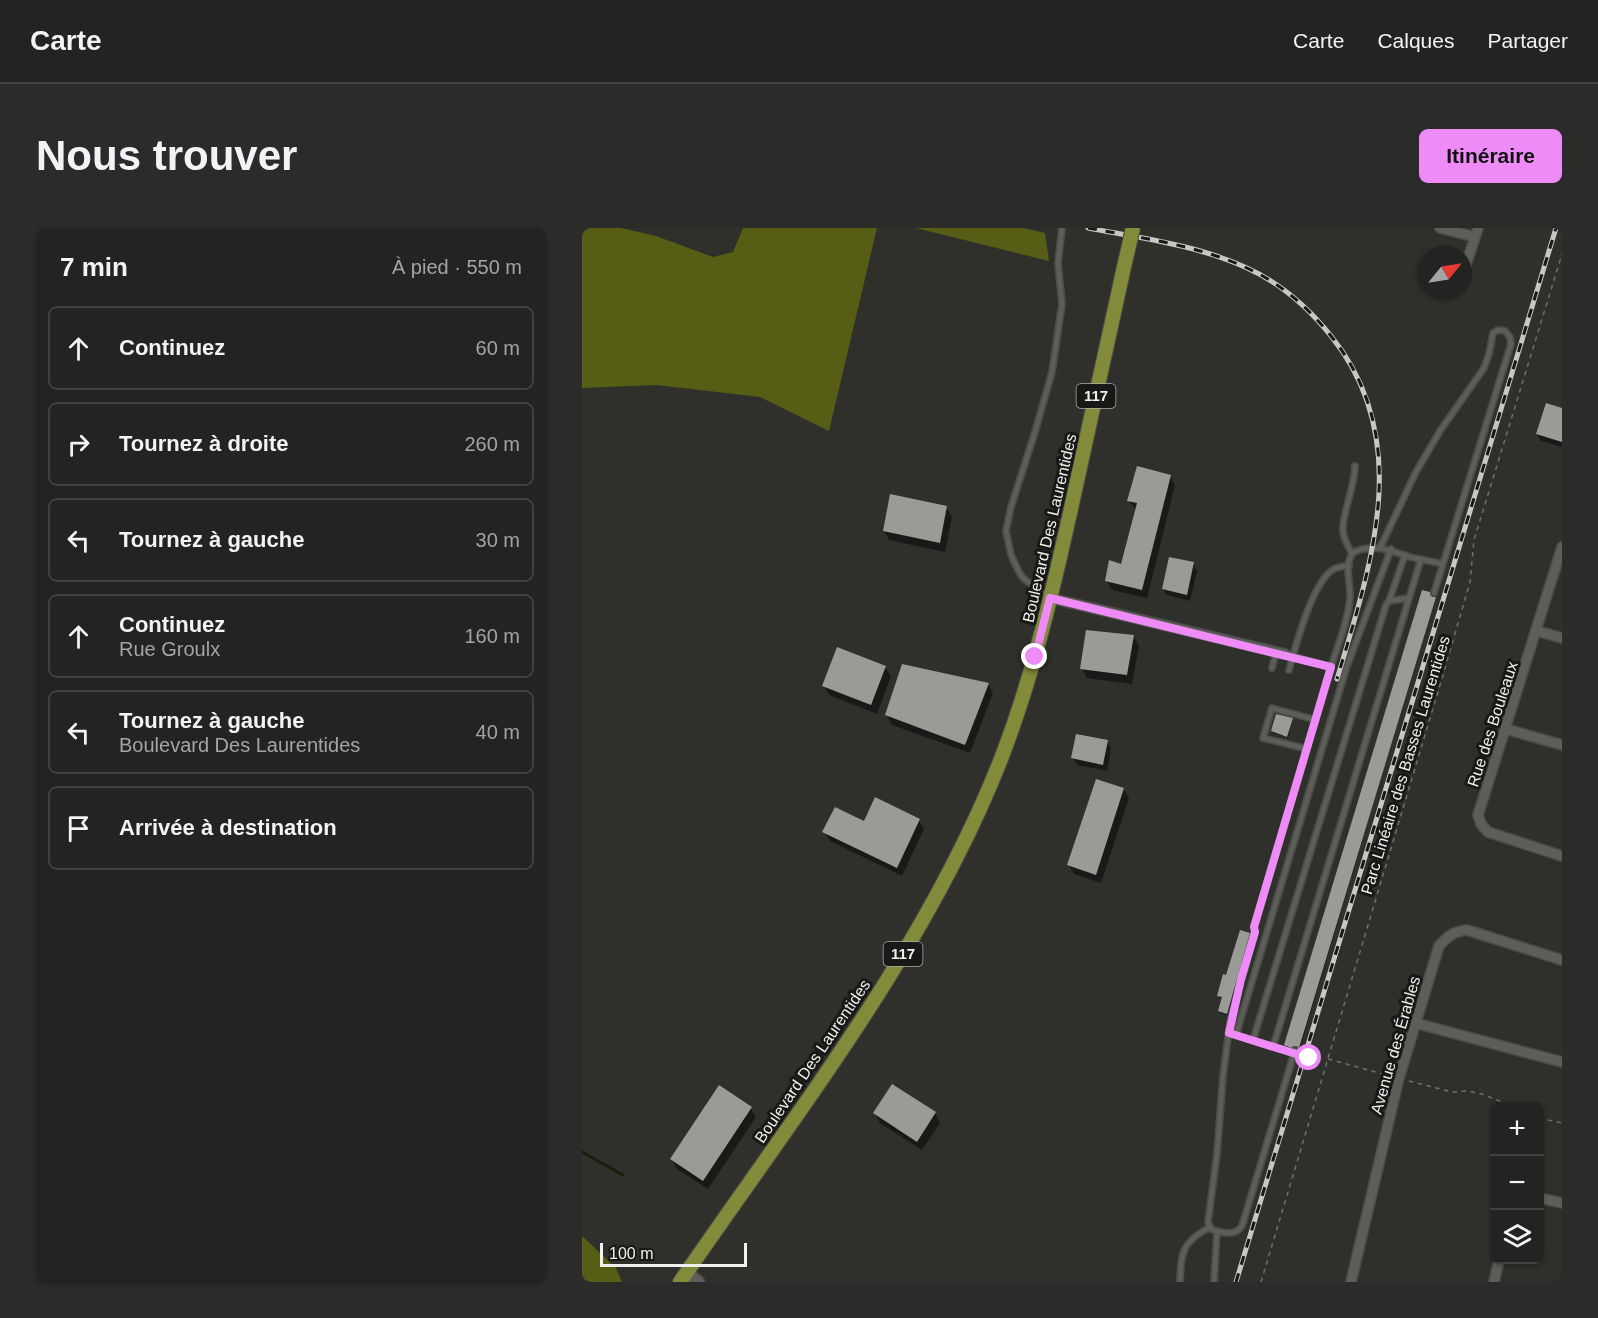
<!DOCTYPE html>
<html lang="fr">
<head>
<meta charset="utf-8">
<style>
  body { margin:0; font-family:Helvetica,sans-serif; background:#2b2c2a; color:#f1f3f6 }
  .controls { position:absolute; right:18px; bottom:18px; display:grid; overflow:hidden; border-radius:9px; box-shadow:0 2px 4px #0004 }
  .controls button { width:54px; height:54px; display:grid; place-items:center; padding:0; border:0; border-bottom:2px solid #40413f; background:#232421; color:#f1f3f6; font:30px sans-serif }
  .compass { position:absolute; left:836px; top:18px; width:54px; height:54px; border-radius:50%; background:#232421; box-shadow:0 2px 4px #0004; rotate:60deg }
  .scale { position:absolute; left:18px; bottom:15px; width:147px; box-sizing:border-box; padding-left:6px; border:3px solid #efefec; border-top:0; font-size:16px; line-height:21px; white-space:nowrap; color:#efefec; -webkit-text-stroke:4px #181816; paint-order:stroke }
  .stop { position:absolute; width:18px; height:18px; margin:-14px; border:4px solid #ef8bf6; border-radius:50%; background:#fff }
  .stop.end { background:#ef8bf6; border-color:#fff; box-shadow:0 2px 6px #0008 }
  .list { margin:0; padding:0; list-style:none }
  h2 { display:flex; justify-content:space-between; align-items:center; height:78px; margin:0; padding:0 24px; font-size:26px }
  h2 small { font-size:20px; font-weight:400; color:#a3a4a5 }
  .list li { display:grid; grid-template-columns:39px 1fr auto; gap:18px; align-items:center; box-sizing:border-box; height:84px; margin:0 12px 12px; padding:0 12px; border:2px solid #40413f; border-radius:9px }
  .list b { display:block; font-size:22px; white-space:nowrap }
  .list p { margin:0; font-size:20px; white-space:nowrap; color:#a3a4a5 }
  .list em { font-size:20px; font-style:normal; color:#a3a4a5 }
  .icon { flex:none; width:33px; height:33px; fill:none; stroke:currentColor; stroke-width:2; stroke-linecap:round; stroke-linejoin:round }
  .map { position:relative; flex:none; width:980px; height:1054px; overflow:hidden; border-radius:9px }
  header { display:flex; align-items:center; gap:36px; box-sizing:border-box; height:84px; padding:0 30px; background:#232421; border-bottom:2px solid #40413f }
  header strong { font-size:28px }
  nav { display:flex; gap:33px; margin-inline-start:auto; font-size:21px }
  .intro { display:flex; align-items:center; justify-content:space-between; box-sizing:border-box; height:144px; padding:0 36px }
  h1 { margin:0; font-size:42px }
  .button { padding:15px 27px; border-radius:9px; background:#ef8bf6; color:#111; font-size:21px; font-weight:700 }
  main { display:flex; gap:36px; padding:0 36px }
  aside { flex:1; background:#232421; border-radius:9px; box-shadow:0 2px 4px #0004 }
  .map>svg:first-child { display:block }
  .green { fill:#575d14 }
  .shadow { fill:#0007 }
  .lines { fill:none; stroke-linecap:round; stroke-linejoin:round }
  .stream { stroke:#1b1d06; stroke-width:3 }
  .building { fill:#9a9b96 }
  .lane-casing { stroke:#4c4c48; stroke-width:8 }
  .street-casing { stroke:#4c4c48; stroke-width:12 }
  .secondary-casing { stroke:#4c4c48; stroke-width:15 }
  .primary-casing { stroke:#4c4c48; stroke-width:16 }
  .path { stroke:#70716d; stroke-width:1.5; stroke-dasharray:4.5 4.5; stroke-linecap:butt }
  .lane { stroke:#5d5e59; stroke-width:4.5 }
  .street { stroke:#5d5e59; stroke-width:9 }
  .secondary { stroke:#5d5e59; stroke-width:12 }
  .primary { stroke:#838a39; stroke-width:14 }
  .rail-casing { stroke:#c7c7c4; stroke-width:5 }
  .rail { stroke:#181816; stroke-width:3; stroke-dasharray:9; stroke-linecap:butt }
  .primary-bridge-casing { stroke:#4c4c48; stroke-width:16; stroke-linecap:butt }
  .primary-bridge { stroke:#838a39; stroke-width:14 }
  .route { stroke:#ef8bf6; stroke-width:8 }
  .labels { text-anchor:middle; stroke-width:6; stroke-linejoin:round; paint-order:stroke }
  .shield { fill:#181816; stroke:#aeaeac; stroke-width:1.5 }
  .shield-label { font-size:15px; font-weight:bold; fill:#efefec }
  .street-label { font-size:16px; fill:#efefec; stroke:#181816 }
</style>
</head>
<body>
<header>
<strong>Carte</strong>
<nav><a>Carte</a><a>Calques</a><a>Partager</a></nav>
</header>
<div class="intro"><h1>Nous trouver</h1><a class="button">Itinéraire</a></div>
<main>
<aside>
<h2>7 min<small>À pied · 550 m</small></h2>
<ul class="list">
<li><svg class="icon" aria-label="ahead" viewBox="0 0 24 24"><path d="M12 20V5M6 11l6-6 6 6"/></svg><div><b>Continuez</b></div><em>60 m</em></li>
<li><svg class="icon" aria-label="right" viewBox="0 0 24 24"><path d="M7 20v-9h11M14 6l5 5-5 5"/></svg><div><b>Tournez à droite</b></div><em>260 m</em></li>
<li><svg class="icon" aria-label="left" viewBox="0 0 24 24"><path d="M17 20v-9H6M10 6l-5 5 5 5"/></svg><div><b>Tournez à gauche</b></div><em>30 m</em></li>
<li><svg class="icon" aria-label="ahead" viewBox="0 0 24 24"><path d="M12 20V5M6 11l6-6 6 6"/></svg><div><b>Continuez</b><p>Rue Groulx</p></div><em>160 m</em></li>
<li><svg class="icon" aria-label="left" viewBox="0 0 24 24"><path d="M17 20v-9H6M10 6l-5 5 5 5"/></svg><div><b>Tournez à gauche</b><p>Boulevard Des Laurentides</p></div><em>40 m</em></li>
<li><svg class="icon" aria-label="arrive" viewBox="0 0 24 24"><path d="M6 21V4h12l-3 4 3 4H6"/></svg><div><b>Arrivée à destination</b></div></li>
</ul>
</aside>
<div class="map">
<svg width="980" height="1054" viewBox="0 0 980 1054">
  <rect width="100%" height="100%" fill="#2f302c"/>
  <!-- green -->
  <path class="green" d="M0,0H39L74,8L131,29L151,24L161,0H295L247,203L178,169L75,157L0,160Z
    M334,0H441L463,5L467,33Z
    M0,1008L34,1040L40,1054H0Z"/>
  <!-- shadow -->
  <path class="shadow" d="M980,182V219L959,213L955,206Z
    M588,248L593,257L565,370L530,362L524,352L540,338L554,282L547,273Z
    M364,279L370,289L363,324L307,312L302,303Z
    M611,336L615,343L608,373L585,367L581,361Z
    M853,370L718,820L715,818L711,821L704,819L849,371Z
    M552,409L557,418L550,456L505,450L500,441Z
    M303,439L309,448L295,486L247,467L242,458Z
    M406,456L411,465L388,525L310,497L305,487Z
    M710,492L706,510L691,505L690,503Z
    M525,514L529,520L525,543L495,537L491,530Z
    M541,561L547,570L519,655L492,646L487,637Z
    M337,592L342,601L320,648L248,613L242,604L283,595Z
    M667,706L645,787L638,785L641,770L636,767Z
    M168,880L174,889L126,961L95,941L90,931Z
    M293,885H353L358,895L340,922L298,895Z"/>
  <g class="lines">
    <!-- stream -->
    <path class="stream" d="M0,924L41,947"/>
  </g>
  <!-- building -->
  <path class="building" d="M964,175L980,180V214L954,206Z
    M555,238L589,247L560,362L523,353L527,332L539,336L555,275L545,273Z
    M308,266L365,278L358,315L301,303Z
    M587,329L612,334L605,367L580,361Z
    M840,362L848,364L850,369H854L717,820L714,818L709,820L702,817Z
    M504,402L552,407L545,447L498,441Z
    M255,419L304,438L289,477L240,458Z
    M320,436L407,455L383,517L303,487Z
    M694,486L711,490L705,509L689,503Z
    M494,506L526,512L521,537L489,530Z
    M514,551L542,560L514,647L485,637Z
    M293,569L338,591L315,640L240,604L253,579L282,593Z
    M658,702L668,705L645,786L636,783L640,769L635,768L641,746L644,747Z
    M310,856L354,884L335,914L291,885Z
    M137,857L170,879L121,953L88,931Z"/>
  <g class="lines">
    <defs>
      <path id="lane" d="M798,320L834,244L858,203L902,140L907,126L911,105L916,102L923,103L928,109L929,116L852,365
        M770,326C767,319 762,312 761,304C759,288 773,259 773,238
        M467,369L442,351L437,344L429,327L424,303L429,279L453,204L470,144L480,76L476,35L480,0
        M807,373L823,327
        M703,426L749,439L672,699L673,704L648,794L641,848L635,926L626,994L629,1001C639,1005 653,1009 660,998L713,822
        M749,439C756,417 766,393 768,370C769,355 761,336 772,324C792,315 809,323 828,329C839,332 850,333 861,336
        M690,440L694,425
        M707,442C714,417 729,359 749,343C754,339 760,338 767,338
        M725,521L681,510L690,480L734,492
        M647,805L727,830
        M654,807L765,438L809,321
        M671,812L804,377L807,373L827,370
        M691,819L839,331
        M598,1054C599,1024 600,1014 628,999
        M632,1054L635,1003"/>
      <path id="street" d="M858,0L893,9
        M881,46L896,0
        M980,319L896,587L899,596L906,604L980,628
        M468,370L703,426
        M955,403L980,410
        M924,501L980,517
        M833,795L980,834
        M957,970L980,975
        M769,1054L817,850L857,718C866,708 872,703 885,702L980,732
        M912,1054L917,1032"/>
      <path id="secondary" d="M104,1045L116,1054"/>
      <path id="primary" d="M98,1054C213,886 344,722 419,531C451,448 471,362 490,276C507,197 525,118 542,39"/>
    </defs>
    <!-- lane casing -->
    <use href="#lane" class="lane-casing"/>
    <!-- street casing -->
    <use href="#street" class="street-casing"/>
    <!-- secondary casing -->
    <use href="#secondary" class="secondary-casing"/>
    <!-- primary casing -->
    <use href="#primary" class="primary-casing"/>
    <!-- path -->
    <path class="path" d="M746,831L808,848
      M827,853L870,864L886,863L900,866L930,878
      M957,890L980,895
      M679,1054L861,447L888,354L892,312L980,26"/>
    <!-- lane -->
    <use href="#lane" class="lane"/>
    <!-- street -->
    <use href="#street" class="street"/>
    <!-- secondary -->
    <use href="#secondary" class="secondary"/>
    <!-- primary -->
    <use href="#primary" class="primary"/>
    <defs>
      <path id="rail" d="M506,0C559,10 615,17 665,40C698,55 726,79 749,108C833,212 789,337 755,451
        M654,1054L974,0"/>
    </defs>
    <!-- rail casing -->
    <use href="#rail" class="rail-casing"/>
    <!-- rail -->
    <use href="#rail" class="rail"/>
    <defs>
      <path id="primary-bridge" d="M542,39L551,0"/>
    </defs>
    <!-- primary-bridge casing -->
    <use href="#primary-bridge" class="primary-bridge-casing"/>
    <!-- primary-bridge -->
    <use href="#primary-bridge" class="primary-bridge"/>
  </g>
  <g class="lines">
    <!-- route -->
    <path class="route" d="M453,429L468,370L749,439L672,699L673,704L659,751L647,805L727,830"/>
  </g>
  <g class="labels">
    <!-- shield labels -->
    <g class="shield">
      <rect x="494.5" y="156" width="39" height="24" rx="4.5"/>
      <rect x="301.5" y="714" width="39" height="24" rx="4.5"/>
    </g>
    <g class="shield-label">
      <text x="514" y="173">117</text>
      <text x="321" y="731">117</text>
    </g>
    <!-- street labels -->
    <g class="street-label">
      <text transform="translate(467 300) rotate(-77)" y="6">Boulevard Des Laurentides</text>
      <text transform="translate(910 496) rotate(-72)" y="6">Rue des Bouleaux</text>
      <text transform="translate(823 537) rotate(-73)" y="6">Parc Linéaire des Basses Laurentides</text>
      <text transform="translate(813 817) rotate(-74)" y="6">Avenue des Érables</text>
      <text transform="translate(230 833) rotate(-56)" y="6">Boulevard Des Laurentides</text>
    </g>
  </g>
</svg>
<div class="controls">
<button>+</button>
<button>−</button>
<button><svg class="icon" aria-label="layers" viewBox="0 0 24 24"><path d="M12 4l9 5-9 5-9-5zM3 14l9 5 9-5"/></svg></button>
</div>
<svg class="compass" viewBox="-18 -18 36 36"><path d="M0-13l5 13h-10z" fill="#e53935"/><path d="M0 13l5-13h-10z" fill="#a3a4a5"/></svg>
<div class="scale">100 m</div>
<div class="stop" style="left:727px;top:830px"></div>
<div class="stop end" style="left:453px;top:429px"></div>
</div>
</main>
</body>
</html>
